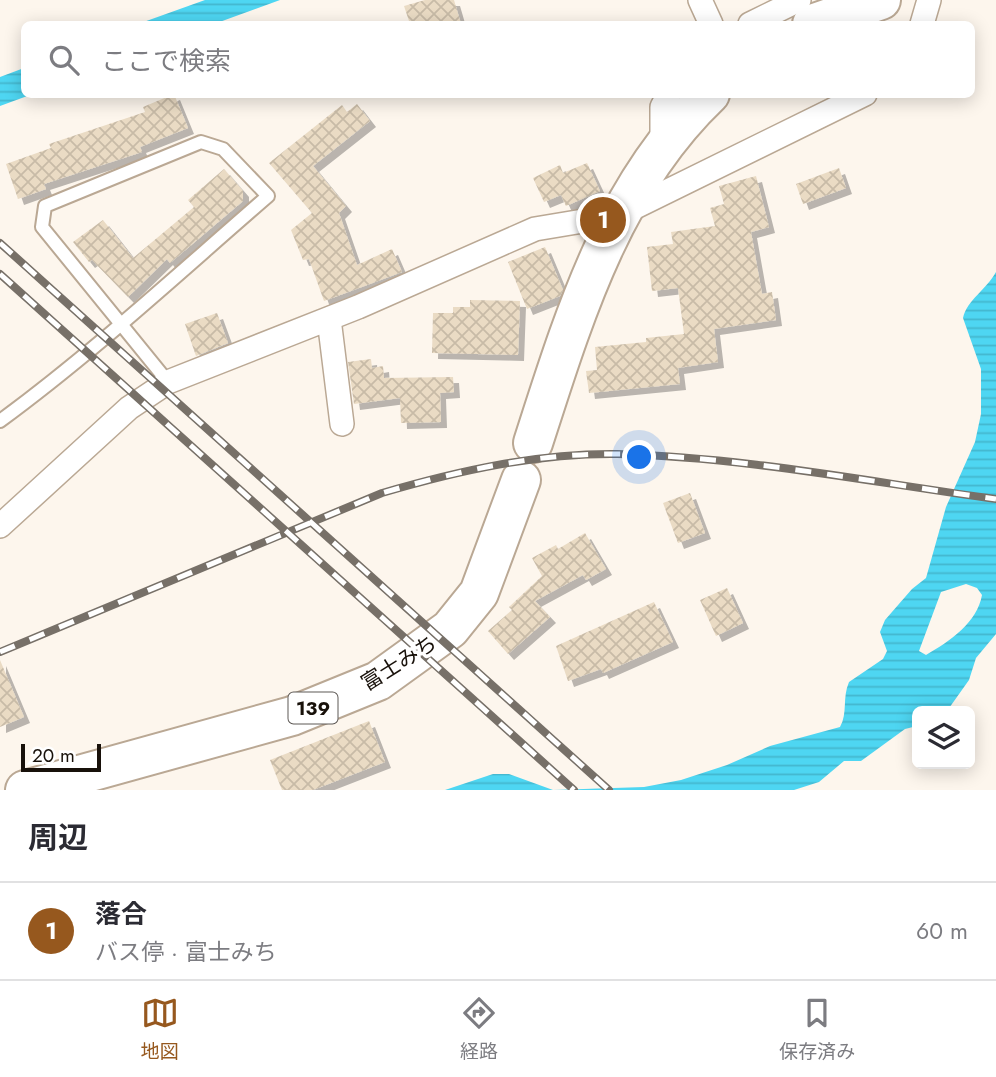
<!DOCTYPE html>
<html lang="ja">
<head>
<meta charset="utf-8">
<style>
  body { margin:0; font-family:Jost,"Noto Sans JP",sans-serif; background:#f7f7f7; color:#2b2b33 }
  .controls { position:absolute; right:21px; bottom:21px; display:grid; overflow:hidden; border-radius:10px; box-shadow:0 4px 18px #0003 }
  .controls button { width:63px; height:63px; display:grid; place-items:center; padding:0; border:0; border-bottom:2px solid #e1e1e2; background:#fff; color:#2b2b33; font:35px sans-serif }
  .scale { position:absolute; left:21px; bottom:18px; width:80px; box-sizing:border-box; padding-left:7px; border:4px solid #18110a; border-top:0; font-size:19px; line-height:24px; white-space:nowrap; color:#18110a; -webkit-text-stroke:5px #fff; paint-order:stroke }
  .you { position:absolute; left:640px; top:458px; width:24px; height:24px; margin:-18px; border:5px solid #fff; border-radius:50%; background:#1a73e8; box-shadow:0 0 0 10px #1a73e833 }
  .badge { display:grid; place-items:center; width:46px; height:46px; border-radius:50%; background:#96581e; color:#fff; font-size:23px; font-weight:700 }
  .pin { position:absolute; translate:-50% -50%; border:4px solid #fff; box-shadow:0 2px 7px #0006 }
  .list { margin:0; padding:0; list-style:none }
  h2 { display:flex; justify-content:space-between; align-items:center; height:91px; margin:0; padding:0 28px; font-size:30px }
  h2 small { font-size:23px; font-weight:400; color:#7c7c81 }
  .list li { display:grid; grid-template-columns:46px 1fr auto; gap:21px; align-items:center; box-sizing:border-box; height:98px; padding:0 28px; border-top:2px solid #e1e1e2 }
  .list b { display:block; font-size:26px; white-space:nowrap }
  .list p { margin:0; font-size:23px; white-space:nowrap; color:#7c7c81 }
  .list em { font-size:23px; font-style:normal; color:#7c7c81 }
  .icon { flex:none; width:38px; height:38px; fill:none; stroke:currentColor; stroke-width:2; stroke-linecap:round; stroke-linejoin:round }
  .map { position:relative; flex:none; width:996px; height:790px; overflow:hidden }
  .search { position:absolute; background:#fff; box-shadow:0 4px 18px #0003; left:21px; right:21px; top:21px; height:77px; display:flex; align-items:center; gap:18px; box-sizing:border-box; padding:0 24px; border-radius:10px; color:#7c7c81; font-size:26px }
  .sheet { height:189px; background:#fff }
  nav { display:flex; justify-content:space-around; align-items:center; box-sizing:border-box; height:98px; border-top:2px solid #e1e1e2; background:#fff; font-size:19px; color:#7c7c81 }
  nav a { display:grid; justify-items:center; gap:4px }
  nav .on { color:#96581e }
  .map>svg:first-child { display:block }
  .water { fill:url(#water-rules); fill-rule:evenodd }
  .building { fill:url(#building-cross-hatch); filter:url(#shadow) }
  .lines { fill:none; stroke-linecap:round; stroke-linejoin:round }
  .service-casing { stroke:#baa894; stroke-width:16 }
  .minor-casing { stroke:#baa894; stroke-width:26 }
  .trunk-casing { stroke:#baa894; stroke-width:42 }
  .service { stroke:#fff; stroke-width:12 }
  .minor { stroke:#fff; stroke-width:23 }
  .trunk { stroke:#fff; stroke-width:38 }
  .rail-casing { stroke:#777068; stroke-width:8 }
  .rail { stroke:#fff; stroke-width:5; stroke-dasharray:16; stroke-linecap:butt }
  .labels { text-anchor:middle; stroke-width:7; stroke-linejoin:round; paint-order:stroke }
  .shield { fill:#fff; stroke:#5d5854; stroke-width:2 }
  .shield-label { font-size:19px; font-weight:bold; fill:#18110a }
  .street-label { font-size:21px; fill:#18110a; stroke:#fff }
</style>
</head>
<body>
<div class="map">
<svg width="996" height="790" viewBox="0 0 996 790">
  <defs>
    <pattern id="water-rules" width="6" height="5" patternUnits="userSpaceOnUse" patternTransform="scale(1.75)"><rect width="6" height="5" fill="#4ed6f2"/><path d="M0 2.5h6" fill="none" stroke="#43b7ce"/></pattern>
    <pattern id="building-cross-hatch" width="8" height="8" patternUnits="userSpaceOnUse" patternTransform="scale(1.75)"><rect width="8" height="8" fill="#eadbc4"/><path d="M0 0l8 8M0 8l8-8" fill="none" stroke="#c8bba7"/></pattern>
    <filter id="shadow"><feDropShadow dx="6" dy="6" stdDeviation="0" flood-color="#0004"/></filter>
  </defs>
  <rect width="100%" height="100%" fill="#fdf6ed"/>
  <!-- water -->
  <path class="water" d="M205,0H280L214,24H138Z
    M24,68V94L30,95L0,106V77Z
    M996,272V634L976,658L969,680L947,711H917V726L905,729L861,761H844L819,782L794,790H445L493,774H509L553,790L644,787L681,780L727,765L770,746L840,727C848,713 842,698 849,682L883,659L887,651L880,632L885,620L912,589L926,578L946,507L975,442L981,414V369L963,318C967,300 987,289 996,272ZM966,584L977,588L982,595C977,623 950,641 926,655L919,651L941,592Z"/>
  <!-- building -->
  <path class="building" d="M425,0H454L461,24H410L404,6Z
    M174,94L188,128L140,147L142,152L44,184L46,189L18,199L6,164L51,148L49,144L145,112L143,107Z
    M357,104L370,121L313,166L346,206L339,213L357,265L392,249L402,272L324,301L309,259L303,260L291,230L312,213L269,163L342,105L347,112Z
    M587,163L600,191L566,206L561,195L544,202L533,178L560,165L563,173Z
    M839,168L846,188L803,204L796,184Z
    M224,169L243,191V201L170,263L167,259L128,297L92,260L89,262L73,242L103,220L133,258L194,207L188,200Z
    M756,176L769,227L751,232L762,294L772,292L776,320L714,329L718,362L678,368L680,384L589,393L586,371L597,370L595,347L646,342V338L684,334L678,288L652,291L647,247L673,244L671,232L715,226L710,208L724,204L719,186Z
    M545,247L563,290L560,296L527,309L508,262Z
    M470,300L520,301L518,355L432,353L433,313H453V307H470Z
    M217,313L228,343L196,356L185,324Z
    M371,359L372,368L383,366L384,378L453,377L454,392L440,393L441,422L401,423L400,398L354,404L348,362Z
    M690,493L705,533L678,543L663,503Z
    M585,533L606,569L586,580L583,575L535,601L550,617L508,654L488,631L512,610L509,607L542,576L532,558L556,545L558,549Z
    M727,588L743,623L716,636L700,600Z
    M654,602L673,642L603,673L601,669L568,681L556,646Z
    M0,660L24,717L0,727Z
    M369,721L385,762L313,790H282L270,760Z"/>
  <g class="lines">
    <defs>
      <path id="service" d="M0,421C94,352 180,272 268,196L223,149L201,142L45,206L42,227L168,382"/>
      <path id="minor" d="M700,0L711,24
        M750,24L799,0
        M922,24L929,0
        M662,148V107L669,94
        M329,319L342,424
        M0,526L129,408L168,382L358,307L535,229L619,215L865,94"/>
      <path id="trunk" d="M812,24L881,0
        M533,443C573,319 612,187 710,94
        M25,790L292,716L378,681L450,629L479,593L521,480"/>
    </defs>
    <!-- service casing -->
    <use href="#service" class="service-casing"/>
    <!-- minor casing -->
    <use href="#minor" class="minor-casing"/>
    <!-- trunk casing -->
    <use href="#trunk" class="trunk-casing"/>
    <!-- service -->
    <use href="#service" class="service"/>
    <!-- minor -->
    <use href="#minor" class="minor"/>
    <!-- trunk -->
    <use href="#trunk" class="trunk"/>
    <defs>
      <path id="rail" d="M0,243L609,790
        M0,274L574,790
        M0,652L382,493C457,471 537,453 617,454C744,457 870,482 996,499"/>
    </defs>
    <!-- rail casing -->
    <use href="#rail" class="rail-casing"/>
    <!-- rail -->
    <use href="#rail" class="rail"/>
  </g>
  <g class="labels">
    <!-- shield labels -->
    <rect class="shield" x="288.5" y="692.5" width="49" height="31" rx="5"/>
    <g class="shield-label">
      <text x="313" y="715">139</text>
    </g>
    <!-- street labels -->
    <g class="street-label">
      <text transform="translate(399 663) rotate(-32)" y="7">富士みち</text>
    </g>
  </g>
</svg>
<div class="controls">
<button><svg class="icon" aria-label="layers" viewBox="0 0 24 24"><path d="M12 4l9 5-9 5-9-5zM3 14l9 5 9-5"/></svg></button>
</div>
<div class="scale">20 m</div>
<div class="you"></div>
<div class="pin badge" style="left:603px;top:220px">1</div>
<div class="search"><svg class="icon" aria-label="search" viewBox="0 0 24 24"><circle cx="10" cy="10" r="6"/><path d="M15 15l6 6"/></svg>ここで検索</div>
</div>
<section class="sheet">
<h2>周辺<small></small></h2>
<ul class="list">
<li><span class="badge">1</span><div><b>落合</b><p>バス停 · 富士みち</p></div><em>60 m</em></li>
</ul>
</section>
<nav>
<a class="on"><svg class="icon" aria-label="map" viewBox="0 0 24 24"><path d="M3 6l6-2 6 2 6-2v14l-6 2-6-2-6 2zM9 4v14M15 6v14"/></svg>地図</a>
<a><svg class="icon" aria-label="directions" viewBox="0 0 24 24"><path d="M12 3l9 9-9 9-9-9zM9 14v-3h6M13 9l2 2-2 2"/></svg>経路</a>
<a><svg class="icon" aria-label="saved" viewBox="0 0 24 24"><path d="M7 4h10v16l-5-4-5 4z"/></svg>保存済み</a>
</nav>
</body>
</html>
